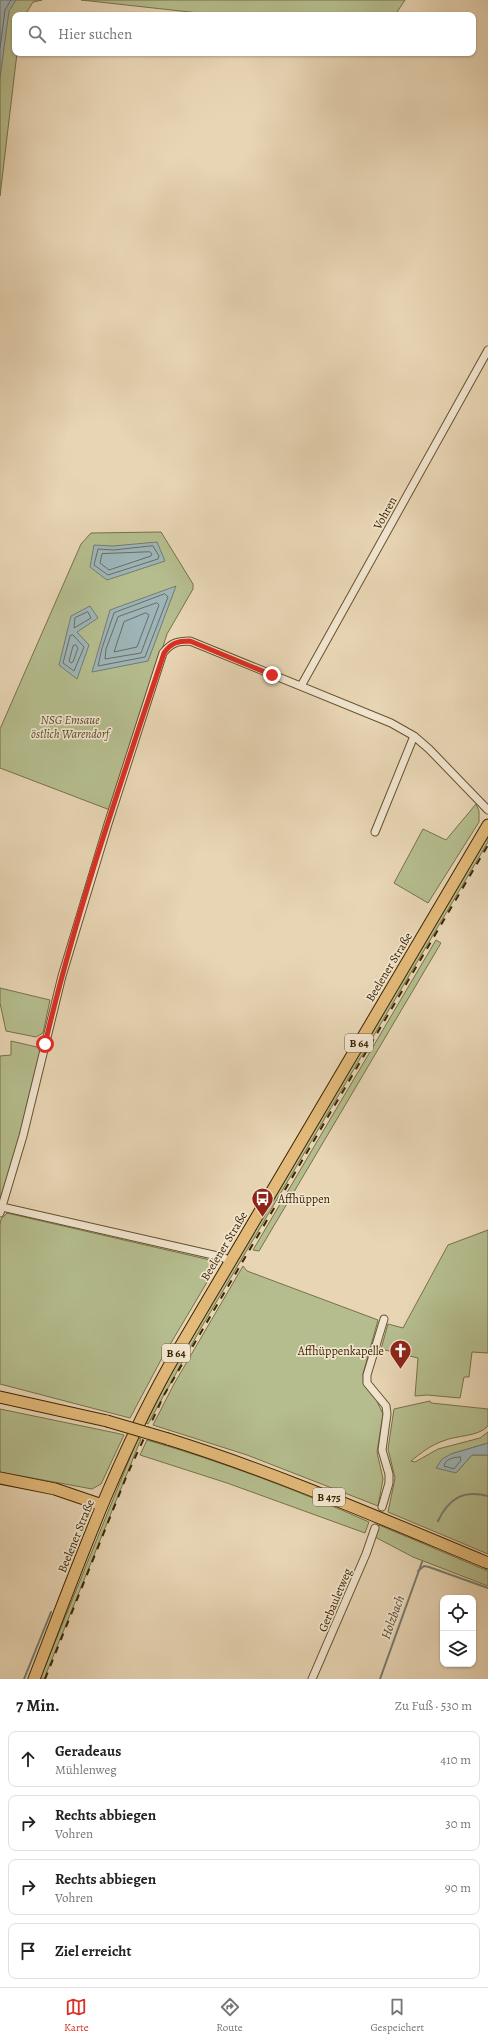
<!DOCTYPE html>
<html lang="de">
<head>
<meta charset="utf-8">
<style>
  body { margin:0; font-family:Alegreya,serif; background:#f2f2f2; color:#222 }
  .controls { position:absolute; right:12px; bottom:12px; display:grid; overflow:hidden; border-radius:8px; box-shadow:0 1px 3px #0004 }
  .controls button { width:36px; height:36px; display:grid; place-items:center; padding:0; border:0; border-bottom:1px solid #e0e0e0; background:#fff; color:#222; font:20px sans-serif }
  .stop { position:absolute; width:12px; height:12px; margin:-9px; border:3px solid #d93025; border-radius:50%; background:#fff }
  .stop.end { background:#d93025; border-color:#fff; box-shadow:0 1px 4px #0008 }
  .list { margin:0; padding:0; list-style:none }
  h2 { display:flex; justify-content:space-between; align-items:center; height:52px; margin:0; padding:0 16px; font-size:17px }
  h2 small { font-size:13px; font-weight:400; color:#767676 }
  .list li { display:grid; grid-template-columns:26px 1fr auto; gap:12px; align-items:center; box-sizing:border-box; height:56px; margin:0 8px 8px; padding:0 8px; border:1px solid #e0e0e0; border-radius:8px }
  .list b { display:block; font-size:15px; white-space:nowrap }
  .list p { margin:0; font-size:13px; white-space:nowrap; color:#767676 }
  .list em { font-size:13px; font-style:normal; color:#767676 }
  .icon { flex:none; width:22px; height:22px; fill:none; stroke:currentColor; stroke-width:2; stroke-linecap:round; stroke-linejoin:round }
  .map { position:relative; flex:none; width:488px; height:1679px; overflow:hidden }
  .search { position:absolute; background:#fff; box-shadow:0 1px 3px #0004; left:12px; right:12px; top:12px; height:44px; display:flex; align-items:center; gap:10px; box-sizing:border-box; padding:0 14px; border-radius:8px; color:#767676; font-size:15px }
  .sheet { height:308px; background:#fff }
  nav { display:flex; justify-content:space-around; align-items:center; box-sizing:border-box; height:56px; border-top:1px solid #e0e0e0; background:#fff; font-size:11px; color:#767676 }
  nav a { display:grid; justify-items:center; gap:2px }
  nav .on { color:#d93025 }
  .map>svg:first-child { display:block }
  .green { fill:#b5bd8e; stroke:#787148 }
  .water { fill:#9db5b9; stroke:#767b70 }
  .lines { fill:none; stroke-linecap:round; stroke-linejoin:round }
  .shore { stroke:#6c6d5e; stroke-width:1 }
  .stream { stroke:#767b70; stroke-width:2 }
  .minor-casing { stroke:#67512e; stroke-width:9 }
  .primary-casing { stroke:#3c2502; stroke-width:13 }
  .minor { stroke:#f0e4ce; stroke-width:7 }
  .primary { stroke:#e4ba7a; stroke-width:11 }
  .rail { stroke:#3c2502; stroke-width:2; stroke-dasharray:7 7; stroke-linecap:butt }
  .primary-bridge-casing { stroke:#3c2502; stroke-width:13; stroke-linecap:butt }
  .primary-bridge { stroke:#e4ba7a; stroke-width:11 }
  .route { stroke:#d93025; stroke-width:5 }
  .labels { text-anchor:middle; stroke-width:3.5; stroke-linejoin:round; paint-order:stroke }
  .shield { fill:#f0e4ce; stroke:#725e3f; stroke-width:1 }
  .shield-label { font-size:11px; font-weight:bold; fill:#3c2502 }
  .street-label { font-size:12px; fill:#3c2502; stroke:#f0e4ce }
  .park-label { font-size:12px; font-style:italic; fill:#5a4b25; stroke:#f0e4ce }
  .poi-label { font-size:12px; fill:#3c2502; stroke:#f0e4ce; text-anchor:start }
  .water-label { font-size:13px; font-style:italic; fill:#544930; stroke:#f0e4ce }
</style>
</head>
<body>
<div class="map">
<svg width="488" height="1679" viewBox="0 0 488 1679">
  <rect width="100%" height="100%" fill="#e8d5b4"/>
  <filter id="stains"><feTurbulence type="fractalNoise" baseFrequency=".005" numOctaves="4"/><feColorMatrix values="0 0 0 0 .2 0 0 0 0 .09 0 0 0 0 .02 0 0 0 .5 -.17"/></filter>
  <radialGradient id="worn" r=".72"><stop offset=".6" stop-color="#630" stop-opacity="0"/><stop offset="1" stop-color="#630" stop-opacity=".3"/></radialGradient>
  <!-- green -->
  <path class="green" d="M0,0H42L33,2L25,15H15V53H17L0,196Z
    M81,0H405L395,15H217Z
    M161,532L193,584V589L167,634L110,810L0,768V729L81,544L91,533Z
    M476,804L479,811V822L428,903L394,883L423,829L446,840Z
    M488,835V842L201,1328L148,1424L146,1423L177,1362Z
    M436,940L441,943L259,1251L253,1250Z
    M0,988L50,1000L43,1033L36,1037L6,1031L0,1003Z
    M11,1041L41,1048L21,1135L0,1204V1056L11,1055Z
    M7,1213L219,1262L162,1358L130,1418L0,1384V1225L1,1219Z
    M488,1230V1353L472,1352L469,1377H464L460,1398L427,1395L415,1396L418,1358L381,1349L388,1324L403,1328L448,1245Z
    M243,1266L247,1271L378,1320L363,1374L364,1382L375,1397L383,1414L377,1452L383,1479L378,1506L247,1455L153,1425L174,1384Z
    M430,1401L431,1403L488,1409V1426C478,1437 457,1435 443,1441C431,1445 421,1453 411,1461L415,1462L438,1449L480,1438L488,1432V1443L451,1454L456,1473L472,1455H488V1554L388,1512L395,1478L388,1449L394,1409Z
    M0,1409L116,1433L124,1435L101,1484L92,1489L0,1472Z
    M138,1438L141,1439L44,1679H40Z
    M147,1440C223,1462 297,1490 369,1522L365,1533L227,1483L140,1455Z
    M379,1525L488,1571V1586L413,1557L375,1537Z"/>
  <!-- water -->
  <path class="water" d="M0,0H16L9,11L0,78Z
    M157,542L165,561L107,580L90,567L94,545L113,546Z
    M176,586L148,661L92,672L110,610Z
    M90,606L98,618L77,632L89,645L77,679L59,665L71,616Z
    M488,1443V1455H472L456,1473L436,1468L442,1459L451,1454Z"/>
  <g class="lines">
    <!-- shore -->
    <path class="shore" d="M0,48L5,10L11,0
      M153,546L159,556L158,559L108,575L94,565L98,549L113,550Z
      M150,552L152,554L151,556L109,570L100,563L102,554Z
      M165,594L168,597L145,657L98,666L102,648L114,613Z
      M157,603L159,605L141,653L105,659L106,649L118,617Z
      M88,612L91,618L74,628L75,618Z
      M146,613L149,615L137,647L114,652L124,622Z
      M73,635L84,647L74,671L63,663L70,636Z
      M76,645L78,648L73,662L71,663L69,661L73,646Z
      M460,1457L461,1460L454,1469L444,1466C445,1459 454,1457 460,1457Z"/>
    <!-- stream -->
    <path class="stream" d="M438,1521C449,1498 463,1490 488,1496
      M418,1571L424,1566L429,1567L488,1588
      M24,1679L51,1612
      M380,1679L422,1562"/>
    <defs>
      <path id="minor" d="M301,686L488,350
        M375,832L414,736
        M2,1207L222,1257L230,1261
        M0,1213L23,1136L62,976L108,824L163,653C171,643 177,641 190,641L391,723L414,736L429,749L488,810
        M382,1507L389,1483V1474L382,1450L387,1414L386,1406L367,1383V1375L384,1319
        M312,1679L366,1554L375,1528"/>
      <path id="primary" d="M0,1397L107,1421
        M168,1439C277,1473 382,1519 488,1563
        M0,1478L55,1489L102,1505
        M34,1679C77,1568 117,1455 177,1352L488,825"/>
    </defs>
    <!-- minor casing -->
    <use href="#minor" class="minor-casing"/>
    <!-- primary casing -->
    <use href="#primary" class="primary-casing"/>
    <!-- minor -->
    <use href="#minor" class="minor"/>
    <!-- primary -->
    <use href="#primary" class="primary"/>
    <!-- rail -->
    <path class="rail" d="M45,1679L127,1475L164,1395L488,845"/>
    <defs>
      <path id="primary-bridge" d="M107,1421L168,1439"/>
    </defs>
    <!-- primary-bridge casing -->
    <use href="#primary-bridge" class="primary-bridge-casing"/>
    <!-- primary-bridge -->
    <use href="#primary-bridge" class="primary-bridge"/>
  </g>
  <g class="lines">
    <!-- route -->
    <path class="route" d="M45,1044C76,912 121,782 164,653C171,643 177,641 190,641L272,675"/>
  </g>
  <!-- icons -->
  <defs>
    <symbol id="bus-pin" viewBox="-11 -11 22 30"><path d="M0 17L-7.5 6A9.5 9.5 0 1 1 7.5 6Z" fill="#8f2418" stroke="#f0e4ce"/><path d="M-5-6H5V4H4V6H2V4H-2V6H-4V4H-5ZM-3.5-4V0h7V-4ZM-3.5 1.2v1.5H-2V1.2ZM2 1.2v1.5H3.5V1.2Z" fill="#fff"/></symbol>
    <symbol id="church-pin" viewBox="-11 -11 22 30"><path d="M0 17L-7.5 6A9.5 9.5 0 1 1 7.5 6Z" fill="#8f2418" stroke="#f0e4ce"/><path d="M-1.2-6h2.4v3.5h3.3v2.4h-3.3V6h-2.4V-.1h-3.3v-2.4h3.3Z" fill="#fff"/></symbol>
  </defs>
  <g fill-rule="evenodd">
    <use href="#bus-pin" x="250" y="1186" width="25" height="34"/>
    <use href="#church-pin" x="388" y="1338" width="25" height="34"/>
  </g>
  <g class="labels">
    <!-- shield labels -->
    <g class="shield">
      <rect x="345" y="1034" width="28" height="18" rx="3"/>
      <rect x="162" y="1344" width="28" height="18" rx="3"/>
      <rect x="313" y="1488" width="32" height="18" rx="3"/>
    </g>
    <g class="shield-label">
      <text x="359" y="1047">B 64</text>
      <text x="176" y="1357">B 64</text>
      <text x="329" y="1501">B 475</text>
    </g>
    <!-- street labels -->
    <g class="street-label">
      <text transform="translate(385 513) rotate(-61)" y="4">Vohren</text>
      <text transform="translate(389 967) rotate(-59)" y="4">Beelener Straße</text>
      <text transform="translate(224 1246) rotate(-59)" y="4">Beelener Straße</text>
      <text transform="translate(76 1536) rotate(-68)" y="4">Beelener Straße</text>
      <text transform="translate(335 1600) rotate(-67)" y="4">Gerbauletweg</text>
    </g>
    <!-- park labels -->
    <g class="park-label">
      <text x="70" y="724">NSG Emsaue<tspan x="70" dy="14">östlich Warendorf</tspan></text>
    </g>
    <!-- poi labels -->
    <g class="poi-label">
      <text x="278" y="1203">Affhüppen</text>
      <text x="384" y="1355" text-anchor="end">Affhüppenkapelle</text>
    </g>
    <!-- water labels -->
    <g class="water-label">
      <text transform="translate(392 1617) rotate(-70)" y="5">Holzbach</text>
    </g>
  </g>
  <rect width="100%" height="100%" filter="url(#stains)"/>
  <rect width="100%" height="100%" fill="url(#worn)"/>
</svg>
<div class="controls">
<button><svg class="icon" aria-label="locate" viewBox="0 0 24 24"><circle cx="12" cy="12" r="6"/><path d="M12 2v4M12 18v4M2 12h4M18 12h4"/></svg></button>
<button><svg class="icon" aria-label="layers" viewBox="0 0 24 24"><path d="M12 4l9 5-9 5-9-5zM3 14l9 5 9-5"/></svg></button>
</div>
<div class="stop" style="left:45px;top:1044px"></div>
<div class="stop end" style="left:272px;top:675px"></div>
<div class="search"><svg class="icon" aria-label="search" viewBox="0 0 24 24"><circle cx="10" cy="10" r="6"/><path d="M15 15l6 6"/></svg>Hier suchen</div>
</div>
<section class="sheet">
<h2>7 Min.<small>Zu Fuß · 530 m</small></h2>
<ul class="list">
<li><svg class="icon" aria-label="ahead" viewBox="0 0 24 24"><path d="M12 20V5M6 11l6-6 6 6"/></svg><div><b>Geradeaus</b><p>Mühlenweg</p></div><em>410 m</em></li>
<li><svg class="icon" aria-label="right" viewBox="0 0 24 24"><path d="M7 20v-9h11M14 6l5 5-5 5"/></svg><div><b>Rechts abbiegen</b><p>Vohren</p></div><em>30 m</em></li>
<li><svg class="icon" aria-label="right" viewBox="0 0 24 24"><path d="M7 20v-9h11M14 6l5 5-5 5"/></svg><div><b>Rechts abbiegen</b><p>Vohren</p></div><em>90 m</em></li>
<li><svg class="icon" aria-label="arrive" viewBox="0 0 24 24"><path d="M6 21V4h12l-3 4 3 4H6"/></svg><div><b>Ziel erreicht</b></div></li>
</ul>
</section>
<nav>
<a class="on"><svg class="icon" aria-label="map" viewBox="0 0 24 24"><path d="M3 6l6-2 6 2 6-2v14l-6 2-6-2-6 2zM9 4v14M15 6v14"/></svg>Karte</a>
<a><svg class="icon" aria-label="directions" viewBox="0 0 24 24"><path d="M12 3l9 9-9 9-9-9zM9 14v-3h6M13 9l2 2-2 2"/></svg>Route</a>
<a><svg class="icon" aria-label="saved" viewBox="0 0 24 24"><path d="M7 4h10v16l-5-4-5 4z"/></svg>Gespeichert</a>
</nav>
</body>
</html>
